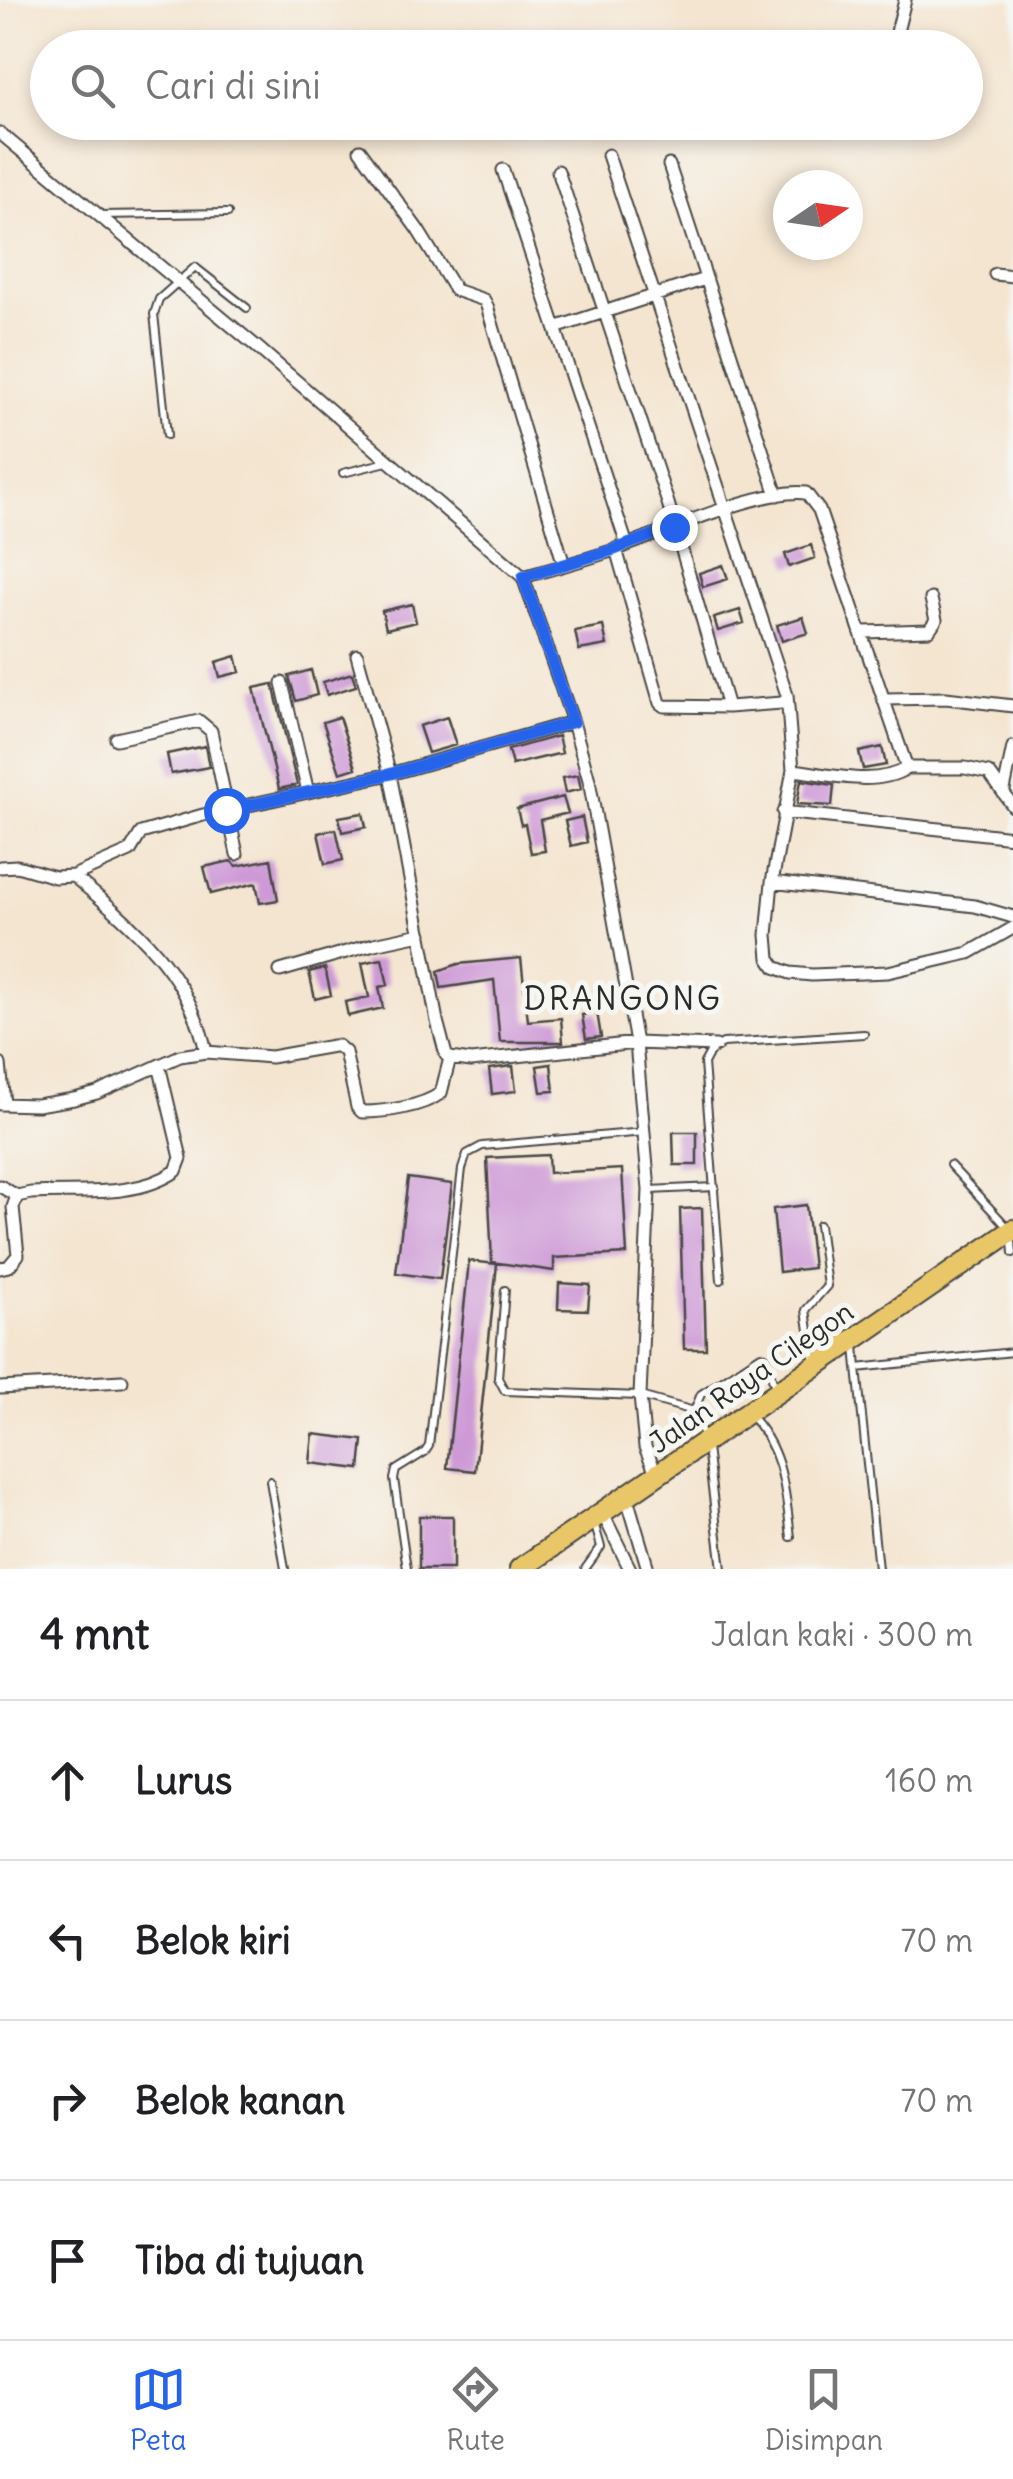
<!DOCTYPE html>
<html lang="id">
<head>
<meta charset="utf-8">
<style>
  body { margin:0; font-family:Delius,sans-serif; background:#f6f6f6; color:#202124 }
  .compass { position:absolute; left:773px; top:170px; width:90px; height:90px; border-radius:50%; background:#fff; box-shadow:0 5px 15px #0003; rotate:77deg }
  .stop { position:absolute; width:30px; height:30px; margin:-22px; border:8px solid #2563eb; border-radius:50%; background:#fff }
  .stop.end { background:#2563eb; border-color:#fff; box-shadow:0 2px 10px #0008 }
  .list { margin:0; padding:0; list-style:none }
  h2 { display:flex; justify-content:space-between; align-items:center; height:130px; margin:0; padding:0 40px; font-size:42px }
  h2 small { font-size:32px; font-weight:400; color:#757577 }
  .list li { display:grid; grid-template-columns:65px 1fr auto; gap:30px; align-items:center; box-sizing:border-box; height:160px; padding:0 40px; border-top:2px solid #e0e0e0 }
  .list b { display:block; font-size:38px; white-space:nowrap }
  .list em { font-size:32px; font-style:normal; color:#757577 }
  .icon { flex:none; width:55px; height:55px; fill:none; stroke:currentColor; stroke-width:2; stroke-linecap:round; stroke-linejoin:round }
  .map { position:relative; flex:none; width:1013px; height:1569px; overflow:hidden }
  .search { position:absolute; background:#fff; box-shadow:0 5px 15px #0003; left:30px; right:30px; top:30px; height:110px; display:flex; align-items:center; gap:25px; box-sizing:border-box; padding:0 35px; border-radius:55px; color:#757577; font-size:38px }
  .sheet { height:770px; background:#fff }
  nav { display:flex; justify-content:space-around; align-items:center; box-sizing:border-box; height:140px; border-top:2px solid #e0e0e0; background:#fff; font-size:28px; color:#757577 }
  nav a { display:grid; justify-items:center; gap:5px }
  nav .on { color:#2563eb }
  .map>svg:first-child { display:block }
  .building { fill:#cd99d6 }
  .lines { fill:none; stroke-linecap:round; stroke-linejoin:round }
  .service-casing { stroke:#494744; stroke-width:10 }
  .minor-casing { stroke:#494744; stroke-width:15 }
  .trunk-casing { stroke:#494744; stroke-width:24 }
  .service { stroke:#fff; stroke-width:6 }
  .minor { stroke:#fff; stroke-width:11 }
  .trunk { stroke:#e9c769; stroke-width:20 }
  .route { stroke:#2563eb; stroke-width:12 }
  .labels { text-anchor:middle; stroke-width:10; stroke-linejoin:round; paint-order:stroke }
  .street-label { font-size:28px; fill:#2b2b2b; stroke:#f6f6f2 }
  .quarter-label { font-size:32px; letter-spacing:2.5px; fill:#2b2b2b; stroke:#f6f6f2 }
</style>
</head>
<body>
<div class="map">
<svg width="1013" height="1569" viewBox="0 0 1013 1569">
  <rect width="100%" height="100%" fill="#f6f6f2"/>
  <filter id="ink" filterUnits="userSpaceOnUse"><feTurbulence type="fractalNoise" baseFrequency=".01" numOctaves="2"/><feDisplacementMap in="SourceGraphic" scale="20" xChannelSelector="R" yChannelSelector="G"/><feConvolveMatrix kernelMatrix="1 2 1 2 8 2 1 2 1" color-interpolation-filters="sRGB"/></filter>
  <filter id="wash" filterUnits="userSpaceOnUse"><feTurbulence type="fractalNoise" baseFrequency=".0048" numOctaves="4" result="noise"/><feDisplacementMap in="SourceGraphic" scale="40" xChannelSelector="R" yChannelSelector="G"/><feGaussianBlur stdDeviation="2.25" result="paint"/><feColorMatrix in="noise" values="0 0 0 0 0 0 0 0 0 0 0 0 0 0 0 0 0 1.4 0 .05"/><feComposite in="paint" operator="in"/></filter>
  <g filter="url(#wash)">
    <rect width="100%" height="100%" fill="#f4e5d0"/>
    <g id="blocks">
      <!-- building -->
      <path class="building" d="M811,545L815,558L789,567L785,554Z
        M723,565L728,579L703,587L699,573Z
        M412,604L416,622L386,629L382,611Z
        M740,610L744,623L718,631L714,618Z
        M803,617L808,633L782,641L777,625Z
        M603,626L607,645L579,650L575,631Z
        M236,656L240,672L220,677L216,662Z
        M311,670L317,695L296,701L289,676Z
        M352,673L356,686L327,695L323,682Z
        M273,684L297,785L279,789L254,688Z
        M339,717L356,768L340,773L323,722Z
        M447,717L456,745L428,753L419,726Z
        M558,736L562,753L512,765L508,750Z
        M205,746L209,767L171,774L167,754Z
        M882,747L886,765L863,769L859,752Z
        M578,775L581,789L565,793L562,778Z
        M801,780L834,785L832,806L797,804Z
        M563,797L568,813L540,820L545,851L531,853L525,824L521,825L517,809Z
        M363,813L366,827L342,832L339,817Z
        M582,817L587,842L571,846L565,821Z
        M336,829L343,860L325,864L318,833Z
        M271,859L278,900L260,903L256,883L211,894L204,867L231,861L237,866Z
        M521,958L528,1021L561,1018L563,1042H500L494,980L441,988L438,971L458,964Z
        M382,959L388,985L379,987L383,1008L348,1016L345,1002L369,997L362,963Z
        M325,968L331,995L315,999L309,972Z
        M597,1012L601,1037L586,1039L582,1015Z
        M551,1064L554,1091L541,1092L537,1066Z
        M513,1066L516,1091L492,1094L489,1069Z
        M673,1132H697V1165H674Z
        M548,1155L549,1173L622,1169L627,1254L554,1258V1271L492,1262L487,1158Z
        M408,1178L452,1184L440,1279L396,1273Z
        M806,1205L813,1268L779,1272L773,1209Z
        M702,1208L706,1349H684L680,1209Z
        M469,1261L497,1264L475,1471L447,1468Z
        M559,1283L590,1285L588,1310L558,1309Z
        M313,1434L363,1440L360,1469L310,1463Z
        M419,1516H453V1569H419Z"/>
    </g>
  </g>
  <g filter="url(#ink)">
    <use href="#blocks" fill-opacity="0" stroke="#494744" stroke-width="2.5"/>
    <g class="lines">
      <defs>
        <path id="service" d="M101,215L228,213
          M167,435L154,314L159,299L195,267L247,308
          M343,473L387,462
          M950,1165L1011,1231L1013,1253
          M649,1190L715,1187
          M721,1280L704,1063L710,1052L723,1043L864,1034
          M505,1290L498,1378L505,1391L640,1396L694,1411
          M855,1346L857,1368L1013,1352
          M814,1364L806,1310L827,1286L819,1225
          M857,1368L878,1569
          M749,1414C784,1450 785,1490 791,1537
          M703,1436L694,1411L701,1394L709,1389L761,1355L765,1357L775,1387
          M707,1448L722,1569
          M270,1481L285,1569
          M407,1569L394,1479L396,1470L425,1452L429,1446L462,1169L467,1154L482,1146L645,1132
          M585,1569L601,1547L594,1522"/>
        <path id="minor" d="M893,48L905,0
          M0,133L257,347L523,577L573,722L589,780L636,1043L649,1190L640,1396L645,1447L657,1475
          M360,150L418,230L455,290L484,300L487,306L564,565
          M608,155L787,695L793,770L772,882L767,935L769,958L775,967L790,973L812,975L888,972L969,953L1013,928
          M669,165L777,495
          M503,170L627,545
          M558,171L668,503L728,707L782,703L786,700
          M995,274L1013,276
          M555,328L705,279
          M616,549L660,703L664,706L728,707
          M523,577C555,568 588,559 620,548C662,532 765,487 806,493L819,510L907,768H965L989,773L1013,806
          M863,632L929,630L936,620L931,599
          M282,683L308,792
          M884,699L946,698L1013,706
          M116,739L199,721L211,731L237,854
          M793,770C829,774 875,788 907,768
          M1004,790L1013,747
          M783,812L1013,837
          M0,867L17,866L55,877L73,876L130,851L141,833L203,815L390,774L573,722
          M73,876C133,925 190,973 206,1052
          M772,882L975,906L1013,917
          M280,971L374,944L421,934
          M450,1058L471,1061L636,1043L716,1046
          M0,1064L4,1104
          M0,1104L37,1105L74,1099L97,1093L180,1056L206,1052L271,1057L333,1046H338L345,1052L357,1107L362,1112C385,1112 422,1107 441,1093L450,1058L446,1055L437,1021L390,774L357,655
          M0,1186L17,1196
          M17,1196L31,1193C78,1190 135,1199 176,1171L181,1158L159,1065
          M0,1268L9,1266L18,1255L13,1207L17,1196
          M0,1388L122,1381
          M627,1498L648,1569
          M603,1514L630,1569"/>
        <path id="trunk" d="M520,1569L1013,1230"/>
      </defs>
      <!-- service casing -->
      <use href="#service" class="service-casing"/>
      <!-- minor casing -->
      <use href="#minor" class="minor-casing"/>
      <!-- trunk casing -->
      <use href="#trunk" class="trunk-casing"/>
      <!-- service -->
      <use href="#service" class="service"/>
      <!-- minor -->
      <use href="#minor" class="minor"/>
      <!-- trunk -->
      <use href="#trunk" class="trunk"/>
    </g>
  </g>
  <g class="lines" filter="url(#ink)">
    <!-- route -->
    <path class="route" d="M226,810L390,774L573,722L523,577L616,549L674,527"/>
  </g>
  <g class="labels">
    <!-- street labels -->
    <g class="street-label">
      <text transform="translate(751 1377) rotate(-35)" y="10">Jalan Raya Cilegon</text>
    </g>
    <!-- quarter labels -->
    <g class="quarter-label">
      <text x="623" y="1010">DRANGONG</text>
    </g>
  </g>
</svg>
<svg class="compass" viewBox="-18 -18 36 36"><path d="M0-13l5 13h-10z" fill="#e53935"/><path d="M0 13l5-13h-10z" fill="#757577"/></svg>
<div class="stop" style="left:226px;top:810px"></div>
<div class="stop end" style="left:674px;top:527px"></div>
<div class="search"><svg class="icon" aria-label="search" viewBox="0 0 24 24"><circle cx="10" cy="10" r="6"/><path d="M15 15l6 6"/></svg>Cari di sini</div>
</div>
<section class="sheet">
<h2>4 mnt<small>Jalan kaki · 300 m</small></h2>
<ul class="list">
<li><svg class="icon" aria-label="ahead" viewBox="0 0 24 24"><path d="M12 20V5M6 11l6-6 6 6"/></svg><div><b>Lurus</b></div><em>160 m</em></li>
<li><svg class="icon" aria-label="left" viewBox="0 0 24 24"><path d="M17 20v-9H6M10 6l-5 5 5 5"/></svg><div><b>Belok kiri</b></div><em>70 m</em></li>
<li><svg class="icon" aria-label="right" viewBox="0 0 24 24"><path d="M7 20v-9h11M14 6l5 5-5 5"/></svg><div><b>Belok kanan</b></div><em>70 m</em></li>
<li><svg class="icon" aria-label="arrive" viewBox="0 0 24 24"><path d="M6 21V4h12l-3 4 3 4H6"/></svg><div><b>Tiba di tujuan</b></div></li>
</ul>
</section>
<nav>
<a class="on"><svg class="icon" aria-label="map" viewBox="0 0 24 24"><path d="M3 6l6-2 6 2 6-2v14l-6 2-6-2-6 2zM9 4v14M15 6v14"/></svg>Peta</a>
<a><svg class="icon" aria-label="directions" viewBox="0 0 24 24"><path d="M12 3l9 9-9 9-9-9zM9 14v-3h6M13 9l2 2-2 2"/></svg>Rute</a>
<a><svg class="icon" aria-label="saved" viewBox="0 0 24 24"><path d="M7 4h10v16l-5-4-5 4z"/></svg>Disimpan</a>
</nav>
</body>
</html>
